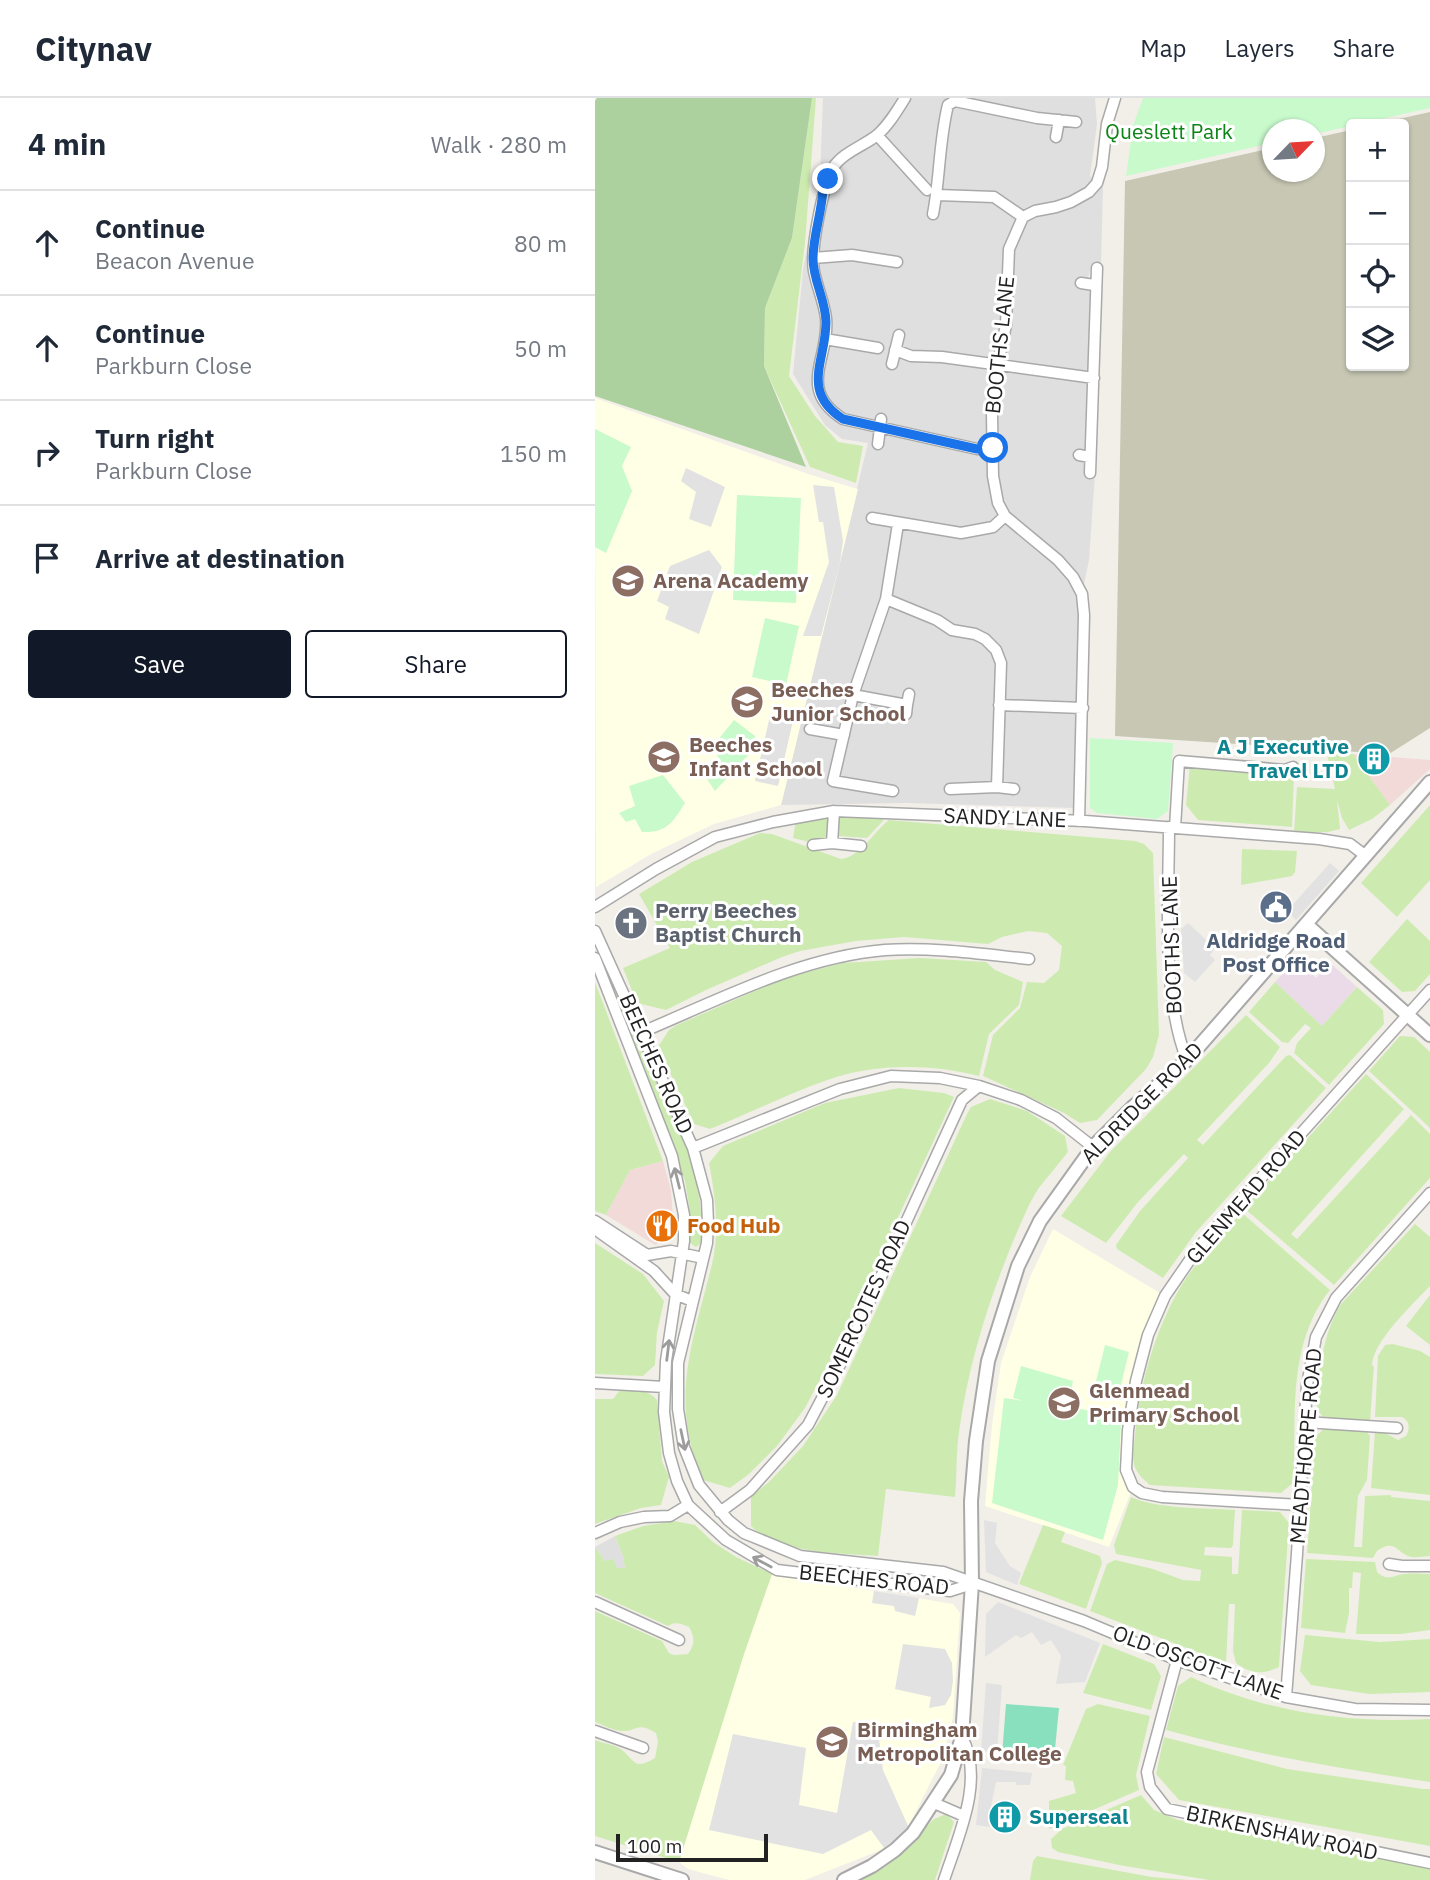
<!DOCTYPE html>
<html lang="en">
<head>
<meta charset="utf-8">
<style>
  body { margin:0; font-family:"IBM Plex Sans",sans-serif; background:#f6f6f7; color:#1f2937 }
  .controls { position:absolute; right:21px; top:21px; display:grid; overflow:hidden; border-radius:7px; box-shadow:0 2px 5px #0004 }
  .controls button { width:63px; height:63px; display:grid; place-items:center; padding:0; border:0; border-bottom:2px solid #e0e1e3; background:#fff; color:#1f2937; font:35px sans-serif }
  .compass { position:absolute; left:667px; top:21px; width:63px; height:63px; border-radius:50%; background:#fff; box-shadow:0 2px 5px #0004; rotate:65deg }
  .scale { position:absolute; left:21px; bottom:18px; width:152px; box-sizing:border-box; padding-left:7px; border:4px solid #222; border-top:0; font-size:19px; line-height:24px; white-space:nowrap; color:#222; -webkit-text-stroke:5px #fff; paint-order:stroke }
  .stop { position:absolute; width:21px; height:21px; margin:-16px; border:5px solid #1a73e8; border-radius:50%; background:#fff }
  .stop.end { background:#1a73e8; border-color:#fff; box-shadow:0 2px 7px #0008 }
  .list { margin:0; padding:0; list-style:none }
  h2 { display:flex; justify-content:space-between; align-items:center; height:91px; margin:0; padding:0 28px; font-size:30px }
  h2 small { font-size:23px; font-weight:400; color:#747a83 }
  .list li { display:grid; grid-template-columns:46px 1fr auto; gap:21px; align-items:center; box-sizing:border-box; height:105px; padding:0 28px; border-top:2px solid #e0e1e3 }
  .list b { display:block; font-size:26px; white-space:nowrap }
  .list p { margin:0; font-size:23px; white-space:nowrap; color:#747a83 }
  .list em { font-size:23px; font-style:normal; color:#747a83 }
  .actions { display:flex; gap:14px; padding:21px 28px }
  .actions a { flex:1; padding:16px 0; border:2px solid #111827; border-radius:7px; text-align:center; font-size:24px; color:#111827 }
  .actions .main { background:#111827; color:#fff }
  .icon { flex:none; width:38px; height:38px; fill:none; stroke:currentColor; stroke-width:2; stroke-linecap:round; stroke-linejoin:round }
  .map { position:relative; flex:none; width:835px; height:1782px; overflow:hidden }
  header { display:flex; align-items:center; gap:42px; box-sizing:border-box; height:98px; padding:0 35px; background:#fff; border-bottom:2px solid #e0e1e3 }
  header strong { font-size:33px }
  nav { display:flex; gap:38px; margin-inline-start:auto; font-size:24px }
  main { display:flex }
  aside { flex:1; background:#fff }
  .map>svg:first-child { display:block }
  .residential { fill:#e0dfdf }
  .commercial { fill:#f2dad9 }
  .industrial { fill:#ebdbe8 }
  .education { fill:#ffffe5 }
  .construction { fill:#c7c7b4 }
  .grass { fill:#cdebb0 }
  .forest { fill:#add19e }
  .park { fill:#c8facc }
  .pitch { fill:#88e0be }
  .parking { fill:#e2e2e2 }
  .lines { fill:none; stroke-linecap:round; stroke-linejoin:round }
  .minor-casing { stroke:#a9a9a9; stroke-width:13 }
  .tertiary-casing { stroke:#a9a9a9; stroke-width:16 }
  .minor { stroke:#fff; stroke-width:10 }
  .tertiary { stroke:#fff; stroke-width:12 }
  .oneway { stroke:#9c9c9c }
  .route { stroke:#1a73e8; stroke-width:9 }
  .labels { text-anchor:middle; stroke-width:6; stroke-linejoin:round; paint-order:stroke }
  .park-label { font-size:21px; fill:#0c8416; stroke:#fff }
  .street-label { font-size:21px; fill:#222; stroke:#fff }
  .education-label { font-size:21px; font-weight:bold; fill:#785e54; stroke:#fff; text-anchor:start }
  .culture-label { font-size:21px; font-weight:bold; fill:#0d838f; stroke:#fff; text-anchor:end }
  .worship-label { font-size:21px; font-weight:bold; fill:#5b616d; stroke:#fff; text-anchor:start }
  .service-label { font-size:21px; font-weight:bold; fill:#4e5e75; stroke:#fff }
  .food-label { font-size:21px; font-weight:bold; fill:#c56008; stroke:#fff; text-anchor:start }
</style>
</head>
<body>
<header>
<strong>Citynav</strong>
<nav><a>Map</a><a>Layers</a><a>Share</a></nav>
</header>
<main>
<aside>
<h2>4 min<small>Walk · 280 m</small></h2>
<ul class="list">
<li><svg class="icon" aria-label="ahead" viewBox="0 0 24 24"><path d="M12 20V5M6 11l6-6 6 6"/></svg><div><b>Continue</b><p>Beacon Avenue</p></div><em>80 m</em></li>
<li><svg class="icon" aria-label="ahead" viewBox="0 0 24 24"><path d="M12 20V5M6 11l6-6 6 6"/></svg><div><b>Continue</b><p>Parkburn Close</p></div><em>50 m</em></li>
<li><svg class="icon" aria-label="right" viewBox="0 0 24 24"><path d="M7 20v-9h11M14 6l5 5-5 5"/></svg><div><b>Turn right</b><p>Parkburn Close</p></div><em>150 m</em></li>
<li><svg class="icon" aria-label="arrive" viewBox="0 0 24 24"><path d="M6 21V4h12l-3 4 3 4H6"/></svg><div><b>Arrive at destination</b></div></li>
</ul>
<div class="actions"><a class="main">Save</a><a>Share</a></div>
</aside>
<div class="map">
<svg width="835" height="1782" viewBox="0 0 835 1782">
  <rect width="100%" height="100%" fill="#f2efe9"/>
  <!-- residential -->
  <path class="residential" d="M228,0H500L502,26L495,78L508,89L506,168L496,169L493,180L482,181L481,188L495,193V276L490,374L500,376L494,462L485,506L480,710L312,705L186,707L273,345L247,341L230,327L198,276L208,172L225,81Z
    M20,1438L28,1458L30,1470H21L10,1463L0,1449Z"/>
  <!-- commercial -->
  <path class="commercial" d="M758,656L835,662V671L795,707Z
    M68,1063L76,1092L79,1138L60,1147L11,1117L35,1072Z"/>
  <!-- industrial -->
  <path class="industrial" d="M702,861L721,880L735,865L762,889L727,928L680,884Z"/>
  <!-- education -->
  <path class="education" d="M0,300L216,377L263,391L186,707L119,726L56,756L1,789Z
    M458,1131L570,1198L553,1237L531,1372L538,1389L514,1449L390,1408L397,1327L406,1265L435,1179Z
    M177,1476L358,1506L365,1515L358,1619L347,1662L310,1735L286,1752L210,1782H134L93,1771L84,1764L149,1556Z"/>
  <!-- construction -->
  <path class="construction" d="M835,14V630L794,656L520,638L530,83L677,50L678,74H720V40L756,32V268H809V26H781Z"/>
  <!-- grass -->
  <path class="grass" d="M217,0H221L210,145L194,278L220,318L243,344L268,348L261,385L215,369L169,268L170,210L197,140Z
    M732,656H758L795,707L777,721L754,732L747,720L742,702L745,731L733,734H699L702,689L740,691Z
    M595,666L699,676L697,729L603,722L591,707Z
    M835,707V782L802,819L766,785Z
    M244,717L288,718V723L272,740L242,738Z
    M235,718L236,735L231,741H218L214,744L198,740L201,722Z
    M294,722L540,743L549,746L558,755L564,937L558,959L551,971L502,1022L485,1025L469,1015L388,978L398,937L425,910L432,884L449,885L464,872L467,848L452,835L433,833L407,839L393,846L309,839L261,843L205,853L187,859L111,892L71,912L42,905L28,870L75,850L44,796L97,764L165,735L177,736L246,761C266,759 279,733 294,722Z
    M647,751L702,753L700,774L697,778L646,787Z
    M812,821L835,843V876L820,893L807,894L774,864Z
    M0,839C19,882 38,924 57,967C83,1025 111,1079 106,1145L101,1149L95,1145L94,1108L90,1083L0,847Z
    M325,860L391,864L400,872L428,884L424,907L394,936L384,978C341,967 289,965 245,978C202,991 158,1014 115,1031L99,1026L63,949L74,932L82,927L192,879L248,865Z
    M0,884L68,1063L35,1072L11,1117L0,1113Z
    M680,884L727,928L762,889L788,912L789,926L734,987L699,955L702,945L716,930L710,926L693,945L687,944L654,914Z
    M651,917L685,949L674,965L602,1042L608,1047L691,958L695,957L731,990L601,1134L568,1180L522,1151L521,1147L545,1113L593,1060L589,1056L543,1104L511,1145L466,1118L515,1054Z
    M805,938L819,939L835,954V1030L774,973Z
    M771,976L809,1011L696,1136L702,1141L816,1017L835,1036V1080L739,1187L649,1110Z
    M304,990L349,995L359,999L249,1236L210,1310L182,1348L154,1376L135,1390L108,1382C73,1302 98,1244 117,1166C125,1133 120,1097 114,1065L128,1048L230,1005Z
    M395,1001L432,1013L470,1038L473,1054L443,1091L434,1107C401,1179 375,1255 364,1334C361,1355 362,1378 360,1399L291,1391L283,1458C247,1455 182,1456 156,1428V1398L174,1384L208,1348L242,1297L372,1016L376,1009Z
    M646,1114L735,1192C692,1246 701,1319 699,1384L686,1395L555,1387C548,1381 541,1375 539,1366C537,1358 539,1347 540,1339C544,1289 558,1239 582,1195C599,1165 624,1139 646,1114Z
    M820,1126L835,1139V1188C818,1206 777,1244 777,1268H779L775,1324L731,1322L722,1312C723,1275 727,1238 746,1206Z
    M0,1145L48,1176L69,1203L62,1234L60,1267L48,1278L0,1276Z
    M835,1197V1247L811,1228Z
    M798,1246L825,1253L835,1259V1397L776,1390L780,1333L788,1334L803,1342L811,1338C815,1331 815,1323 807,1319H780L783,1258L790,1247Z
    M25,1292C39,1292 52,1290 62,1302L67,1363L74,1379L66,1407L46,1410L0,1426V1301H18Z
    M732,1328L770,1332L775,1338L772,1382L763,1398L759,1449H767L770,1398L796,1397V1399L835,1403V1458C830,1458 821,1460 816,1459C801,1455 800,1440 782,1453L778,1460L712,1455L720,1339Z
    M536,1399C561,1411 611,1410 640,1412L638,1447L636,1450L610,1449L609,1457L637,1459V1476H643L647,1412L685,1414L694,1425L684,1569C667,1577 656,1576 641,1565L638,1553L640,1506H634L631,1565L495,1513L512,1466L520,1462L558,1471L588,1482L605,1483L606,1472L521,1456L519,1447Z
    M79,1423L100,1427L118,1444L141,1459L177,1476L149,1556L84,1764L0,1738V1642C7,1645 22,1647 27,1652C41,1664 39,1672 60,1660L63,1644L61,1635C41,1623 42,1634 28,1633C19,1633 8,1627 0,1624V1513L67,1543L74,1555L79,1557L93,1556C100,1547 100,1539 94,1529C86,1526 81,1523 73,1528L0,1495V1449L10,1463L18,1461L22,1470H30L28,1458L20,1438L48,1428Z
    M448,1427L470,1434L466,1444L505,1458L507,1465L491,1511L424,1486Z
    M711,1461L780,1464L782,1474C793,1484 798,1477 810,1476C818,1475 827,1476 835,1476V1532L806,1536H761L766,1475L758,1474L757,1490H754V1515L750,1535L706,1530Z
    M710,1537L785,1544L835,1541V1594L774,1596L716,1587L705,1573Z
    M508,1546L559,1566L566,1578L556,1612L488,1595Z
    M596,1579C670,1614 754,1626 835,1621V1684C746,1671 658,1656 571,1632L583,1588Z
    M503,1606L555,1618L541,1677L544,1692L454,1731V1703L481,1695L478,1683L470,1682L471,1668L468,1667L491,1611Z
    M569,1639L692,1671L828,1691H835V1748L584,1702L561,1676Z
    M546,1697L559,1712L583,1722L828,1768L835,1770V1782H614L524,1767L463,1754L457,1750L456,1741L467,1731Z
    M351,1716L359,1724L340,1782H265L290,1769L339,1721Z
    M442,1758L557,1779L593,1782H435L438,1763Z"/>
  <!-- forest -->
  <path class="forest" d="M2,0H217L197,140L170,210L169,268L211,369L0,298V3Z"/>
  <!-- park -->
  <path class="park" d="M548,0H835V10L720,36V32H678L677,45L531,78L538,28Z
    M0,331L36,349L27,368L37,393L11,455L0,449Z
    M142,397L206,400L201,505L138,502Z
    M170,520L204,528L191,587L157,579Z
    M139,622L160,638L158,652L120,693L112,681L125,663L118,648Z
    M495,640L578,645L573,713L562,721L502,715L495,710Z
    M68,677L90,705C78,724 72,735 47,734L40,721L31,724L24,715L40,708L34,688Z
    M510,1247L534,1254L525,1291L500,1287Z
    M426,1268L478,1283L473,1310H462L475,1313L476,1309L501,1314L511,1324L526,1325L523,1387L508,1442L397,1405L409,1300L429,1303L418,1300Z"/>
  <!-- pitch -->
  <path class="pitch" d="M411,1606L464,1610L459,1661L407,1657Z"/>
  <!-- parking -->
  <path class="parking" d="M91,370L130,389L116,429L94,421L101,394L86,383Z
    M218,387L239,389L248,443L245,465L226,538H208L234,464L228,424H224Z
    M114,452L127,469L104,536L70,521L74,509L62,503L75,468Z
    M175,618L198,623L183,688L160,683Z
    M735,765L744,773L701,822L692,813Z
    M593,825L620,850L615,857L620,862L600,884L589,875L586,831Z
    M389,1422L402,1425L400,1445L415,1468L426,1475L422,1487L391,1474Z
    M279,1493L324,1500L320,1518L300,1513L299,1508L277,1505Z
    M403,1504L505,1545L490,1584L461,1586L466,1558L456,1542L446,1547L437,1534L426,1540L421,1537L390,1559L391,1516Z
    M308,1546L350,1551L357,1565L358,1583L356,1597L350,1607L334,1610L336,1599L300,1591Z
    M391,1585L407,1587L402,1654L386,1653Z
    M258,1624L282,1625L288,1672L314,1730L310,1735L289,1750L276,1732L228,1756L114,1732L138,1636L211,1650L204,1707L242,1715Z
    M387,1670L437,1675L435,1687H421V1684H401L395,1713V1729L381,1727Z"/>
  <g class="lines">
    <defs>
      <path id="minor" d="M310,0C302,13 293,28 281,38C268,48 247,55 238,70C228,88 215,152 219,173C222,189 229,204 231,220C235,260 201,291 248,321L382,351L398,350
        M282,37L332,92
        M461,39L464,22
        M342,97L399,99L428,119
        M338,116C345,80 344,43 353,7L360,3L442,20L481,24
        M218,160L257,157L302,164
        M486,185L499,187
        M230,241L283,250
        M300,252L316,258L347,259L499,280
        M297,266L304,237
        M283,346L286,321
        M484,357L495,359
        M495,375L502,170
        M277,420L366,435L398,429L410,418
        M291,501L342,522L357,532L380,536L390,541L401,552L406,565L402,689L355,691
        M258,597L312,607L311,616
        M312,607L314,596
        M404,607L488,610
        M215,631L249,637
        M402,689L419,691
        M298,693L238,683L258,597L291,501L303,426
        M484,723L489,517L487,496L478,479L463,462L410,418L403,405L398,378L397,316L403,266L411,227L414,151L428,119L440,113L461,109L476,104L494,94L502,85L507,69L512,26L520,0
        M574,729C574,799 566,898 592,962
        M580,730L584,663L690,672L698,669
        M237,745L239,713
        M218,747L237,745L266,748
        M0,809L61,771L120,739L178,724L239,713L490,723L724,741L755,746L771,758
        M0,833L98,1050L112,1102L113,1125L112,1145L83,1265V1311L89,1349L104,1387L133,1422L149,1435L205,1458L348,1474L489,1523L582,1562L691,1599L760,1611L835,1612
        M0,860L77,1058L89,1117V1143L71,1263L69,1314L74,1355L82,1383L93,1407L131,1442L182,1472L355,1493L377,1486
        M47,934C124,902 205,859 290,852C338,849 386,856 434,861
        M98,1050L245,991L296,978L345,980L384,988L426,1002L461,1020L498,1049
        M0,1123L52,1157L76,1153L108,1160
        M0,1131L59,1173L80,1196L97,1203
        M0,1285L69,1289
        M710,1324L802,1330
        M705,1407L567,1399L547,1395L538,1389L531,1372L533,1332L541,1283L553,1237L570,1198L603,1150L835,892
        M125,1414L155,1392L213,1327L252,1253L367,1002L384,988
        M0,1435L25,1424L49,1419L75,1418L93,1407
        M794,1466L807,1468H835
        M0,1504L84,1542
        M582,1562L552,1674L555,1689L572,1711L835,1765
        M691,1599L702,1456L712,1287L721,1239L741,1200L835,1095
        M0,1633L48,1650
        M339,1705L369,1718
        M349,1782C363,1739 390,1682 367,1639"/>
      <path id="tertiary" d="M712,827L835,937
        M0,1754L87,1782
        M249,1782L277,1768L300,1752L318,1735L356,1677L367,1639L377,1485L376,1403L381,1343L393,1263L423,1168L445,1123L498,1049L539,1008L592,962L835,684"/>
    </defs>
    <!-- minor casing -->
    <use href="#minor" class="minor-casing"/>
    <!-- tertiary casing -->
    <use href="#tertiary" class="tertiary-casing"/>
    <!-- minor -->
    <use href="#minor" class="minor"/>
    <!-- tertiary -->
    <use href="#tertiary" class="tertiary"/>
  </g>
  <!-- one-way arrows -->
  <defs><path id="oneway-shaft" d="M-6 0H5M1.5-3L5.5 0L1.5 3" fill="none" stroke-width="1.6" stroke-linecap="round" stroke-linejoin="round" transform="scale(1.75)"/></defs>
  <g class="oneway">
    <use href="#oneway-shaft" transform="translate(82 1080) rotate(-104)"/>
    <use href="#oneway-shaft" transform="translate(73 1252) rotate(-83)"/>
    <use href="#oneway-shaft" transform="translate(88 1342) rotate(78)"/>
    <use href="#oneway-shaft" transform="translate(167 1464) rotate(-152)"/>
  </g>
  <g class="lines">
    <!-- route -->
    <path class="route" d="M233,81L228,91C227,114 218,138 218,161C218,182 231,203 231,224C231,263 205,293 248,321L382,351L398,350"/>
  </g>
  <!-- icons -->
  <defs>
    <symbol id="school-disc" viewBox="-11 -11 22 22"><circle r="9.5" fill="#8d6e63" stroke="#fff"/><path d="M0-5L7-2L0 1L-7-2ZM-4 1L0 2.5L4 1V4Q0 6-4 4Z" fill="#fff"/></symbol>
    <symbol id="building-disc" viewBox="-11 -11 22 22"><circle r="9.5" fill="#0f9aa8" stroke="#fff"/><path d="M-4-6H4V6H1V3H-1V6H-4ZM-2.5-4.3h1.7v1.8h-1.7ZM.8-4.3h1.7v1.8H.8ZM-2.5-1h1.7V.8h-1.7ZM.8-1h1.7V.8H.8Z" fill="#fff"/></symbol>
    <symbol id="civic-disc" viewBox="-11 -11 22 22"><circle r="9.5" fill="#5c6f8a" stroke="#fff"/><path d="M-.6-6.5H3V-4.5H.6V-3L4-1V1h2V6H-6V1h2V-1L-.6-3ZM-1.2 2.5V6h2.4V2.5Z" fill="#fff"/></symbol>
    <symbol id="church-disc" viewBox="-11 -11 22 22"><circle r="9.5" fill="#6b7280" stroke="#fff"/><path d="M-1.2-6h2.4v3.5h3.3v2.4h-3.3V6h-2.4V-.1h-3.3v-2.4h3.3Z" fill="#fff"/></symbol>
    <symbol id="restaurant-disc" viewBox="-11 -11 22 22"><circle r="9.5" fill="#e8710a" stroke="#fff"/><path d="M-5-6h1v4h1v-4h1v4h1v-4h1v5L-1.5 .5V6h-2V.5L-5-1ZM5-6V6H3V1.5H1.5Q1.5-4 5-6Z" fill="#fff"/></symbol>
    <symbol id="university-disc" viewBox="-11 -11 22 22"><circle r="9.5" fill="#8d6e63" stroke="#fff"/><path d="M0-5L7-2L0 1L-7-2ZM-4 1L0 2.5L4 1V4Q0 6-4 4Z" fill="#fff"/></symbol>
  </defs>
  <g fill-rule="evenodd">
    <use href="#school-disc" x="14" y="464" width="38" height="38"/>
    <use href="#school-disc" x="133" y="585" width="38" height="38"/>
    <use href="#school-disc" x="50" y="640" width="38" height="38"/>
    <use href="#building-disc" x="760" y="642" width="38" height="38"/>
    <use href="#civic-disc" x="662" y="790" width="38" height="38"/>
    <use href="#church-disc" x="17" y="806" width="38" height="38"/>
    <use href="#restaurant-disc" x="48" y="1109" width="38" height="38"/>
    <use href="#school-disc" x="450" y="1286" width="38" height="38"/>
    <use href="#university-disc" x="218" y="1625" width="38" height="38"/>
    <use href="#building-disc" x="391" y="1700" width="38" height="38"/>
  </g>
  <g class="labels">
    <!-- park labels -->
    <g class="park-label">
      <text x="574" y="41">Queslett Park</text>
    </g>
    <!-- street labels -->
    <g class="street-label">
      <text transform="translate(405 247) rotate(-84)" y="7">BOOTHS LANE</text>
      <text transform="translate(410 720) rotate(2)" y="7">SANDY LANE</text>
      <text transform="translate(577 847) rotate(-92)" y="7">BOOTHS LANE</text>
      <text transform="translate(61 966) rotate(66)" y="7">BEECHES ROAD</text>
      <text transform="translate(547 1005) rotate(-45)" y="7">ALDRIDGE ROAD</text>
      <text transform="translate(651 1099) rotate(-49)" y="7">GLENMEAD ROAD</text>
      <text transform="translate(269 1211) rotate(-65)" y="7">SOMERCOTES ROAD</text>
      <text transform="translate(711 1348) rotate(-85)" y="7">MEADTHORPE ROAD</text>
      <text transform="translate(279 1482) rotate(6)" y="7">BEECHES ROAD</text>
      <text transform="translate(603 1565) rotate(20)" y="7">OLD OSCOTT LANE</text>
      <text transform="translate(687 1735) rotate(12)" y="7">BIRKENSHAW ROAD</text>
    </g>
    <!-- education labels -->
    <g class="education-label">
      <text x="58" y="490">Arena Academy</text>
      <text x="176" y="599">Beeches<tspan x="176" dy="24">Junior School</tspan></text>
      <text x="94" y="654">Beeches<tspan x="94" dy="24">Infant School</tspan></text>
      <text x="494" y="1300">Glenmead<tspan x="494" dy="24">Primary School</tspan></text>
      <text x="262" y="1639">Birmingham<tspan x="262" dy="24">Metropolitan College</tspan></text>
    </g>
    <!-- culture labels -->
    <g class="culture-label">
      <text x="754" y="656">A J Executive<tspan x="754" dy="24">Travel LTD</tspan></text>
      <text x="434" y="1726" text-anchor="start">Superseal</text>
    </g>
    <!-- worship labels -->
    <g class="worship-label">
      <text x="60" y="820">Perry Beeches<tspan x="60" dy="24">Baptist Church</tspan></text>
    </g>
    <!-- service labels -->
    <g class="service-label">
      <text x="681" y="850">Aldridge Road<tspan x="681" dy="24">Post Office</tspan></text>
    </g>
    <!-- food labels -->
    <g class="food-label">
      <text x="92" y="1135">Food Hub</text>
    </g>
  </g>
</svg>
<div class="controls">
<button>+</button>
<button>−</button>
<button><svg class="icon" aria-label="locate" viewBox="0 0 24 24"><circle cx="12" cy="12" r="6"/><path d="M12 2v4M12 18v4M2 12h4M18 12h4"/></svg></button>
<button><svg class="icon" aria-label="layers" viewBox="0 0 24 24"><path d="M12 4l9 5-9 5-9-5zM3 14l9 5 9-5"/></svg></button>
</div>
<svg class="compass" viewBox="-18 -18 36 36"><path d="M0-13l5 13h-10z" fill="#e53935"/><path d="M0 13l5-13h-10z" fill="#747a83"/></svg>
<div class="scale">100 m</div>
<div class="stop" style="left:398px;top:350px"></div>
<div class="stop end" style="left:233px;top:81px"></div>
</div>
</main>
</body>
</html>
